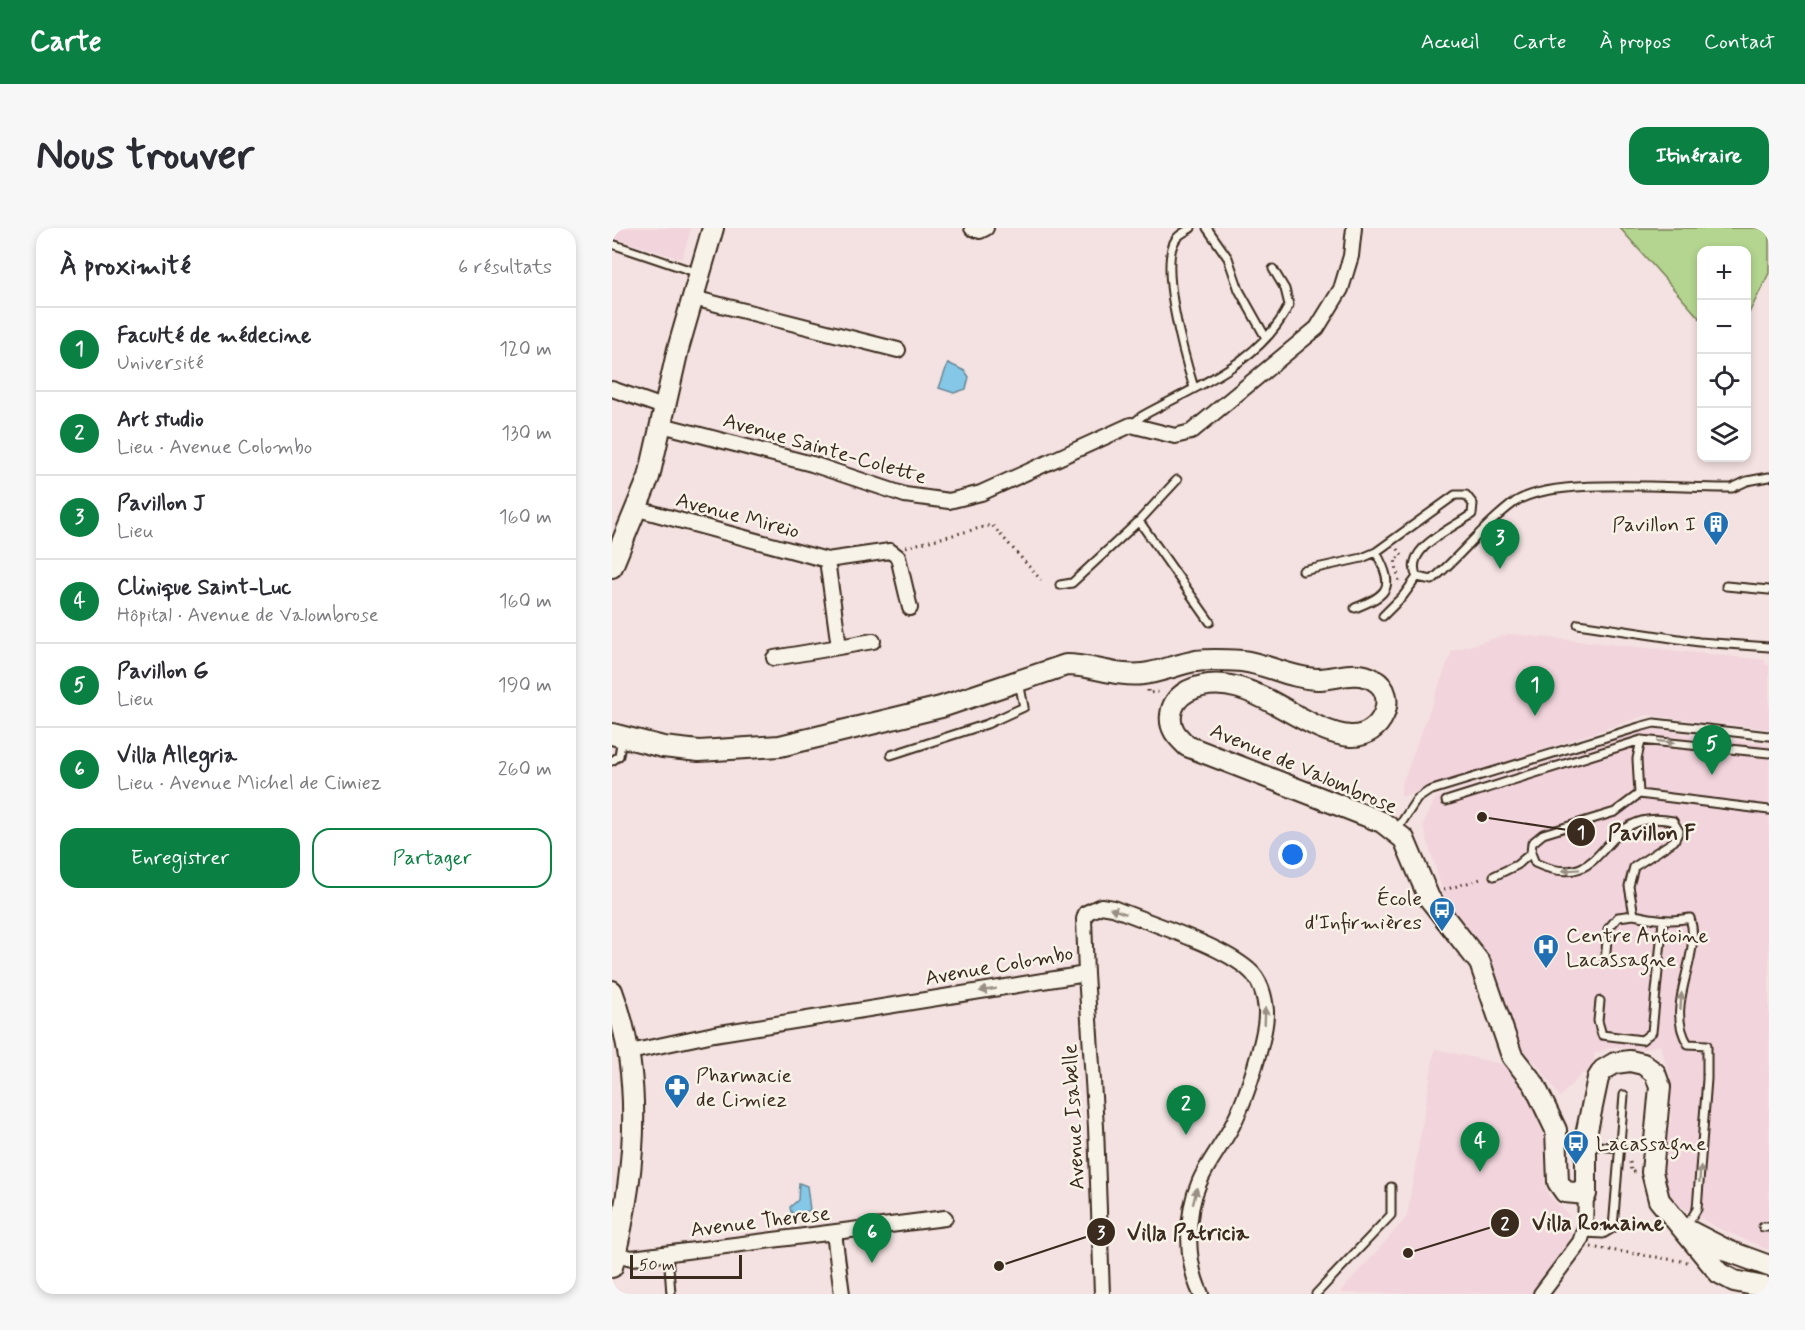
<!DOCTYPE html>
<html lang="fr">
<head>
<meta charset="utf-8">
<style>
  body { margin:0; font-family:Mynerve,sans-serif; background:#f7f7f7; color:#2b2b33 }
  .controls { position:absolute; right:18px; top:18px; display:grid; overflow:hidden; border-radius:12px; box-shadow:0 3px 9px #0003 }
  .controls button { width:54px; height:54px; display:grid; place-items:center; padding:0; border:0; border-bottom:2px solid #e1e1e2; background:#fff; color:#2b2b33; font:30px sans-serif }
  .scale { position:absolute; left:18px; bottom:15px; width:112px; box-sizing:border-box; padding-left:6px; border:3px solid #3b2a1e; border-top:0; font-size:16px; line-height:21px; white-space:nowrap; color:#3b2a1e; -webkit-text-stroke:4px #f7f3e8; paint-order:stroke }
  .you { position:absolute; left:681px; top:627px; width:21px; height:21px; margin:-15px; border:4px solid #fff; border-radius:50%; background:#1a73e8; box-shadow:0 0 0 9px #1a73e833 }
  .badge { display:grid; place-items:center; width:39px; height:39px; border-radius:50%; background:#0b8043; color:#fff; font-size:20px; font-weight:700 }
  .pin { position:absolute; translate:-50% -50px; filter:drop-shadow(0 2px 3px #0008) }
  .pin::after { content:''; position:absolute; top:32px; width:21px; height:18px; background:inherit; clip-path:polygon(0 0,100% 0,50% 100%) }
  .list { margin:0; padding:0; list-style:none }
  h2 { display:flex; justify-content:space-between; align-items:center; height:78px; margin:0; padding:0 24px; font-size:26px }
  h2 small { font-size:20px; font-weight:400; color:#7c7c81 }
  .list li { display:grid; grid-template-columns:39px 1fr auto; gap:18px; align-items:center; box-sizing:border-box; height:84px; padding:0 24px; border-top:2px solid #e1e1e2 }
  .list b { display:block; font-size:22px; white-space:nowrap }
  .list p { margin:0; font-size:20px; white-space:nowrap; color:#7c7c81 }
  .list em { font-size:20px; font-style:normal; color:#7c7c81 }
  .actions { display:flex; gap:12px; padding:18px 24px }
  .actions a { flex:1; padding:14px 0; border:2px solid #0b8043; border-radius:18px; text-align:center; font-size:21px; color:#0b8043 }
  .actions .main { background:#0b8043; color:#fff }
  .icon { flex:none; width:33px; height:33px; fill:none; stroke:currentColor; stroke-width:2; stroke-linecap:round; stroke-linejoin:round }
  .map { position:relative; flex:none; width:1157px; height:1066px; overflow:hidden; border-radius:18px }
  header { display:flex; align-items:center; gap:36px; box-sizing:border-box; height:84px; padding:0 30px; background:#0b8043; color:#fff }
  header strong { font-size:28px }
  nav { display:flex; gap:33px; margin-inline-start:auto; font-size:21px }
  .intro { display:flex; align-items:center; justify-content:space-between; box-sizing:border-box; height:144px; padding:0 36px }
  h1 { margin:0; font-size:42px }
  .button { padding:15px 27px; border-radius:18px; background:#0b8043; color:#fff; font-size:21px; font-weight:700 }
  main { display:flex; gap:36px; padding:0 36px }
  aside { flex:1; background:#fff; border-radius:18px; box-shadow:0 3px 9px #0003 }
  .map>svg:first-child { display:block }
  .built { fill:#f2d4dc }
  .green { fill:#b3d58f; stroke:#778056; stroke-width:1.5 }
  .water { fill:#85c7e6; stroke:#678896; stroke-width:1.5 }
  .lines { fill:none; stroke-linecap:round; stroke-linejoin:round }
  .lane-casing { stroke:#3b2a1e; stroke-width:11 }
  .street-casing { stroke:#3b2a1e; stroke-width:18 }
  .secondary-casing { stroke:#3b2a1e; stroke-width:24 }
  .path { stroke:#3b2a1e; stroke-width:3; stroke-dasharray:1.5 4.5; stroke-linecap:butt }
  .lane { stroke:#f7f3e8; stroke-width:7 }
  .street { stroke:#f7f3e8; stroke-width:14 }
  .secondary { stroke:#f7f3e8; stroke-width:20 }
  .oneway { fill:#998e83 }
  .labels { text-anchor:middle; stroke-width:5; stroke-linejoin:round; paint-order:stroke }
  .street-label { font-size:21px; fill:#3b2a1e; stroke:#f7f3e8 }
  .poi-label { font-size:21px; fill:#3b2a1e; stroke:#f7f3e8; text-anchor:start }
  .leader { fill:none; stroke:#3b2a1e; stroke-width:2 }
  .callout-dot { fill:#3b2a1e; stroke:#f7f3e8; stroke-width:2 }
  .mark-label { font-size:18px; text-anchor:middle; font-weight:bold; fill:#fff }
  .callout-label { font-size:22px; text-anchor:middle; font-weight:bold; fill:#3b2a1e; stroke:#f7f3e8; stroke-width:5; stroke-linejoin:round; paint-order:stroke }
</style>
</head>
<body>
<header>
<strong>Carte</strong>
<nav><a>Accueil</a><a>Carte</a><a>À propos</a><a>Contact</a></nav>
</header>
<div class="intro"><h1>Nous trouver</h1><a class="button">Itinéraire</a></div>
<main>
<aside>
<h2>À proximité<small>6 résultats</small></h2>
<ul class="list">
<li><span class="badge">1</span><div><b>Faculté de médecine</b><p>Université</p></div><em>120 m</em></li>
<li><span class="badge">2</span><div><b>Art studio</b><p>Lieu · Avenue Colombo</p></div><em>130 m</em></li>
<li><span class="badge">3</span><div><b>Pavillon J</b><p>Lieu</p></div><em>160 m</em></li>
<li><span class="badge">4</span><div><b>Clinique Saint-Luc</b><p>Hôpital · Avenue de Valombrose</p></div><em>160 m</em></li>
<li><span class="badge">5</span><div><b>Pavillon G</b><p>Lieu</p></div><em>190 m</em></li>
<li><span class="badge">6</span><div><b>Villa Allegria</b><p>Lieu · Avenue Michel de Cimiez</p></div><em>260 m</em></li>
</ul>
<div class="actions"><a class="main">Enregistrer</a><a>Partager</a></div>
</aside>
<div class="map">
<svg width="1157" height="1066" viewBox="0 0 1157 1066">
  <rect width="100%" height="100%" fill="#f4e1e1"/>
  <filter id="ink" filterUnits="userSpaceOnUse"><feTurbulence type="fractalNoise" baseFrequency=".0167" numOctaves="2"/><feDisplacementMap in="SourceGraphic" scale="12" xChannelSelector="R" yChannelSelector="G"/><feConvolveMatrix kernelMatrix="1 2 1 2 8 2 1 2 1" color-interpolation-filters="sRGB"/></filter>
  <g filter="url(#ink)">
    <!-- built -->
    <path class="built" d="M6,0H79L70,31L3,10Z
      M897,406L1153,432V436L1157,437V501L1035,487L789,569V559L840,423Z
      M1038,501L1157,517V1022L1104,999L1063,975L1058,970L1051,947L1050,932L1059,894V850L1048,817L1032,821L1001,819L983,825L979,845H970L948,869L926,837L913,827L877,726L834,675L811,597L824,570Z
      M823,821L893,837L920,874L932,911L933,957L936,967L957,987L958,1006L954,1023L920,1066L728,1065L795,989Z"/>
    <!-- green -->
    <path class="green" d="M1008,0H1157V45L1135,89L1134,22H1090L1089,92Z"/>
    <!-- water -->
    <path class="water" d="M336,135L353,143L357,149L354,161L342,165L327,160Z
      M187,955L195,958L198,982L184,988L179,984L178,979L186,972Z"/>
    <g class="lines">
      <defs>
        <path id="lane" d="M579,0C575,3 567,6 564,11C546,36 573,131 582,160
          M595,0L616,30L627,62L654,110
          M0,16L86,45
          M519,197L530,188C584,158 649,135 677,77L673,61L661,41
          M527,293L565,252
          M691,343L750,330L764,324
          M448,357L460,355L527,293L598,394
          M1114,358L1157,362
          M743,380C779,366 782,358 764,324L843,267H854L861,276L860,286C840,301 790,321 805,349L820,352C849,328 872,296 903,274C942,248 1069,261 1120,260L1135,253L1157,249
          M771,388L791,368L805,349
          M966,396L1087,414L1157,419
          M279,527L375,496L412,479L407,454
          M0,533L7,528L10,509
          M1027,566L1157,582
          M834,573L1029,512
          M784,603L805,571L817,563L1027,499L1042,495L1157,508
          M882,648L905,637L919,625
          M993,734L996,701L1006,689L1022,687
          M988,773L986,793L990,807L1030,812L1040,804L1051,693
          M976,917L1008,920
          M1074,999L1085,981L1095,851V817L1076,816C1051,776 1091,730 1078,690C1059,694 1041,691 1022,687L1017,658L1022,639L1062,613L1067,603L1061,593C984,577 1000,670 923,635L919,625L920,615L931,606L1003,584L1027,566L1025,531L1029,512L1157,525
          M1151,999H1157
          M972,1005L991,1006L1001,1000L1012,867
          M56,1025L59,1066
          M704,1066L779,987V959"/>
        <path id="street" d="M360,0L368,3L374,0
          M81,70L286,122
          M0,161L54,180
          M50,197L200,236L293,267L337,273L369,265L519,197L563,208L579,204L705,100L729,61L739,28L742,0
          M26,281L215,332L278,323L286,329L298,380
          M227,419L261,413
          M162,430L227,419L215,332
          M474,746L484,899L490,1066
          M18,824L102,806L474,746L472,691L474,685L489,678L501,680C538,695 609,717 637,742C648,751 653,768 654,783C655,807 634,870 623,892C613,914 596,933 587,955C573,987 574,1035 589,1066
          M222,1005L230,1066
          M3,1026L20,1030L333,990
          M929,1066L968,1014L973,999L974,966"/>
        <path id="secondary" d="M0,339L37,249L66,121L101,0
          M0,506L51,519L87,523L168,518L329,479L454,437C480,437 504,449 531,446C549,444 566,436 584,433C599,431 615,432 630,433C655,436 678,450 705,451C725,451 744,441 762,452C788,467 770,510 738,508C687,504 632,435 576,463C567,468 560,476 559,487C557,501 566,509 575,518L770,594L792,611L817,670L868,735L900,828L922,856L944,902L946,954L953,964L974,966V907L986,850L991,842L1003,835L1018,833L1031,836L1043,845L1048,859L1040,944L1047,972L1107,1045L1122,1053L1157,1060
          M0,763C33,850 23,950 0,1039
          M1075,1002L1116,1023L1157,1038"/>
      </defs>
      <!-- lane casing -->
      <use href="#lane" class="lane-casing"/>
      <!-- street casing -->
      <use href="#street" class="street-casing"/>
      <!-- secondary casing -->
      <use href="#secondary" class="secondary-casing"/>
      <!-- path -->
      <path class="path" d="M294,319L380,297L429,352
        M786,321L790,328L783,331L787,354
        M536,462V465L545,464L548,467
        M832,662L872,650
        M1018,934L1019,944H1023
        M979,1019L1076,1034"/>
      <!-- lane -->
      <use href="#lane" class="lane"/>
      <!-- street -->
      <use href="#street" class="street"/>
      <!-- secondary -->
      <use href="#secondary" class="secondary"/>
    </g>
    <!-- one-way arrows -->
    <defs><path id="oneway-solid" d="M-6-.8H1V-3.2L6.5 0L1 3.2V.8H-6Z" transform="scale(1.5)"/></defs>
    <g class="oneway">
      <use href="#oneway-solid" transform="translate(1054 514) rotate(6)"/>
      <use href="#oneway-solid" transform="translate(959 642) rotate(176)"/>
      <use href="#oneway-solid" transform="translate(506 683) rotate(-161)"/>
      <use href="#oneway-solid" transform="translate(376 762) rotate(171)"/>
      <use href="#oneway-solid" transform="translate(1069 773) rotate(-86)"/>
      <use href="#oneway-solid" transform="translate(653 788) rotate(-88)"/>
      <use href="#oneway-solid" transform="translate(1088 946) rotate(-85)"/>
      <use href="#oneway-solid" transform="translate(583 968) rotate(-76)"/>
    </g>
  </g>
  <!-- icons -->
  <defs>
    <symbol id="building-pin" viewBox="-11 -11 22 30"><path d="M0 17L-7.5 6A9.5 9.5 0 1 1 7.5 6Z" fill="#1f6fb2" stroke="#f7f3e8"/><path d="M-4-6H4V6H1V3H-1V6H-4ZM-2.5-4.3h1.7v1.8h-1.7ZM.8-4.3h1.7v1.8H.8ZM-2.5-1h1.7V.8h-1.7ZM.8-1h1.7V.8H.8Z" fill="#fff"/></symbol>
    <symbol id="bus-pin" viewBox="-11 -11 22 30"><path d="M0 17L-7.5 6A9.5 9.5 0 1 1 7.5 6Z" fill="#1f6fb2" stroke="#f7f3e8"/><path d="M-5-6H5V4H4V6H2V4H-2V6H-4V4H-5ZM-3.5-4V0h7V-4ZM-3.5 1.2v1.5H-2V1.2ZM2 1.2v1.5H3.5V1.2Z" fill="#fff"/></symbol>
    <symbol id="hospital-pin" viewBox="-11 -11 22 30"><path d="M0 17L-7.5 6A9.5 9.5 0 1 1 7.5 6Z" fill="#1f6fb2" stroke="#f7f3e8"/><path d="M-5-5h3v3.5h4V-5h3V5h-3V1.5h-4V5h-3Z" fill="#fff"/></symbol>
    <symbol id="pharmacy-pin" viewBox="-11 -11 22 30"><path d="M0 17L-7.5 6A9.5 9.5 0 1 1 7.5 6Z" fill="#1f6fb2" stroke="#f7f3e8"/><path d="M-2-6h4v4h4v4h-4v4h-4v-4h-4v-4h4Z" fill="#fff"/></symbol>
  </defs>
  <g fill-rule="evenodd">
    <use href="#building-pin" x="1089" y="281" width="30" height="40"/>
    <use href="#bus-pin" x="815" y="667" width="30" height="40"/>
    <use href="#hospital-pin" x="919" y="704" width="30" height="40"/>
    <use href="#pharmacy-pin" x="50" y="844" width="30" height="40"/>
    <use href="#bus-pin" x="949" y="900" width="30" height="40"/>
  </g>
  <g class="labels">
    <!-- street labels -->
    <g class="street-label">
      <text transform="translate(213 220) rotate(16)" y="7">Avenue Sainte-Colette</text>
      <text transform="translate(126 287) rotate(15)" y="7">Avenue Mireio</text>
      <text transform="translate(692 540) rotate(23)" y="7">Avenue de Valombrose</text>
      <text transform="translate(387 737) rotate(-10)" y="7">Avenue Colombo</text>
      <text transform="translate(461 889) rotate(-93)" y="7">Avenue Isabelle</text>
      <text transform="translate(148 993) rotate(-7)" y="7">Avenue Therese</text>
    </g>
    <!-- poi labels -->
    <g class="poi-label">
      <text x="1084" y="303" text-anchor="end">Pavillon I</text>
      <text x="810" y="677" text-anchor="end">École<tspan x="810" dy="24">d'Infirmières</tspan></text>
      <text x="954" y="714">Centre Antoine<tspan x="954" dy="24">Lacassagne</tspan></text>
      <text x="84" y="854">Pharmacie<tspan x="84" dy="24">de Cimiez</tspan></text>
      <text x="984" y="922">Lacassagne</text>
    </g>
  </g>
  <!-- callouts -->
  <path class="leader" d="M870 589L969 604M796 1025L893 995M387 1038L489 1004"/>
  <g class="callout-dot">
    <circle cx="870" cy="589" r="6"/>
    <circle cx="796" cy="1025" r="6"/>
    <circle cx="387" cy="1038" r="6"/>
    <circle cx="969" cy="604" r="15"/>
    <circle cx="893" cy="995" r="15"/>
    <circle cx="489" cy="1004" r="15"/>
  </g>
  <g class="mark-label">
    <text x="969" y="610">1</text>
    <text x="893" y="1001">2</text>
    <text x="489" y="1010">3</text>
  </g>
  <g class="callout-label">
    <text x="1040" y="612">Pavillon F</text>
    <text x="986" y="1002">Villa Romaine</text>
    <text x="576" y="1012">Villa Patricia</text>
  </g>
</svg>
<div class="controls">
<button>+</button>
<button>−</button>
<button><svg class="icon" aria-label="locate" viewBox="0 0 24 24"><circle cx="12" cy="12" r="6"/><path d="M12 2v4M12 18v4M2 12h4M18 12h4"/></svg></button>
<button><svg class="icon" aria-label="layers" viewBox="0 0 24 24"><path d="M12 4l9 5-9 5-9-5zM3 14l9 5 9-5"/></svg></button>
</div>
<div class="scale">50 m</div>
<div class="you"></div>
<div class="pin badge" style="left:923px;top:488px">1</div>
<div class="pin badge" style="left:574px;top:907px">2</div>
<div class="pin badge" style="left:888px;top:341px">3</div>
<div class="pin badge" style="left:868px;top:944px">4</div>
<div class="pin badge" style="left:1100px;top:547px">5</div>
<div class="pin badge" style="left:260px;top:1035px">6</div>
</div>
</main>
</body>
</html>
